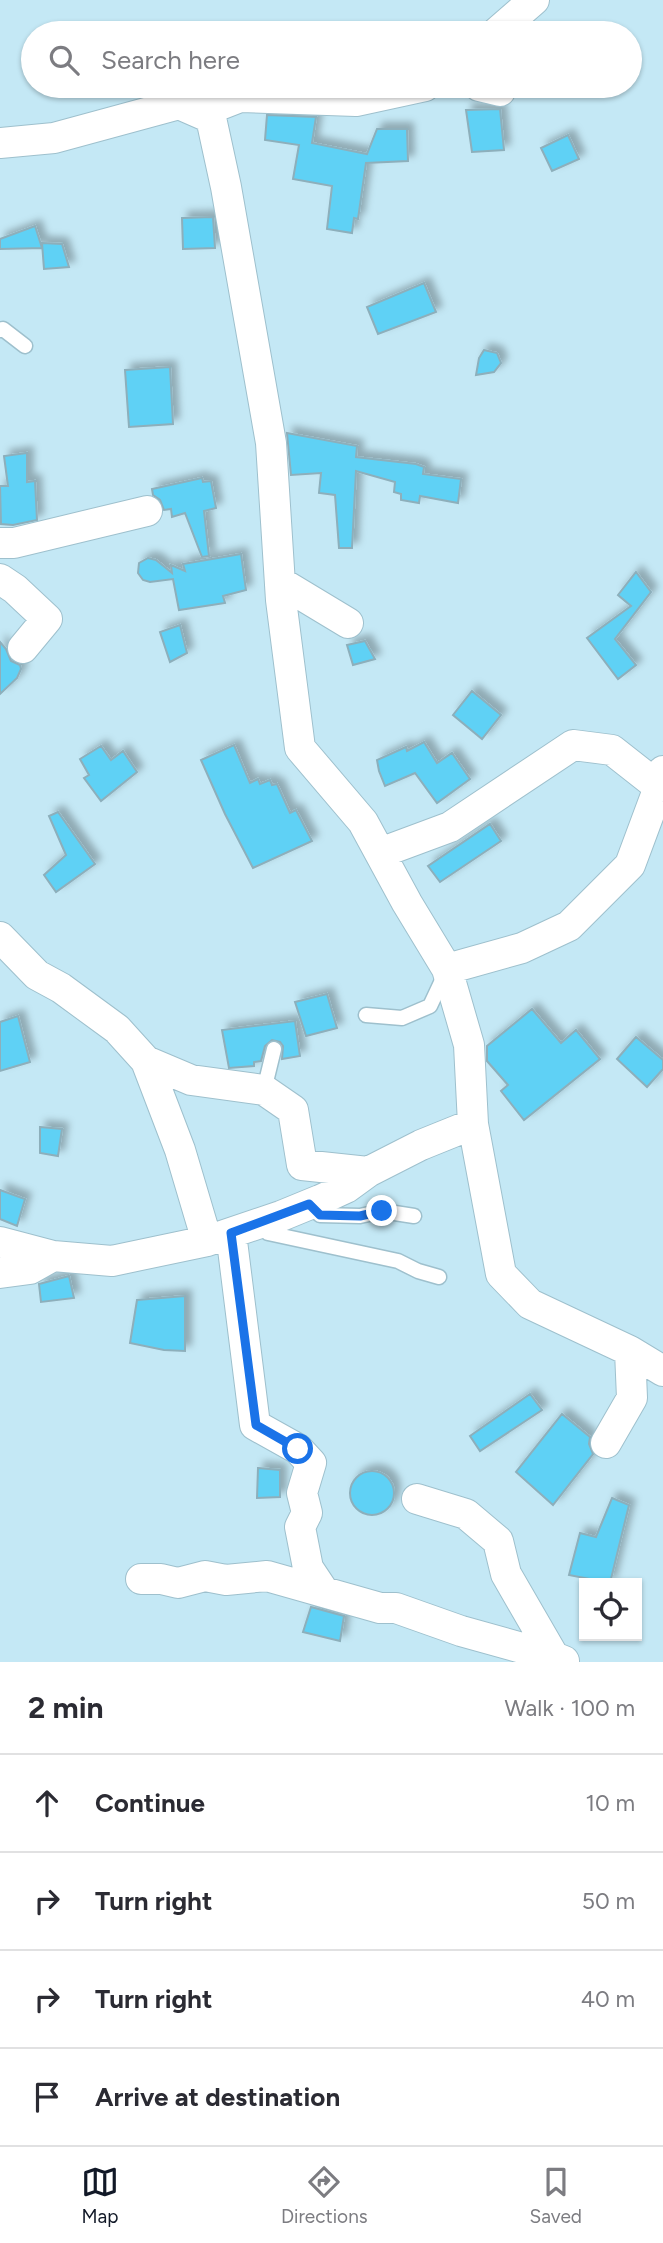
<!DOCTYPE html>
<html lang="en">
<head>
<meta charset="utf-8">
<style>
  body { margin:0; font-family:Figtree,sans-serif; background:#f7f7f7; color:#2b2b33 }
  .controls { position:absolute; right:21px; bottom:21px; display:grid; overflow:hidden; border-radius:0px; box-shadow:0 2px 5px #0004 }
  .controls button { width:63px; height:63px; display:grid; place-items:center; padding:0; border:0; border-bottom:2px solid #e1e1e2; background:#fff; color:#2b2b33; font:35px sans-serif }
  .stop { position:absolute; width:21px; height:21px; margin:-16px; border:5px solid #1a73e8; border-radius:50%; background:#fff }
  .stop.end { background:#1a73e8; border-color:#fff; box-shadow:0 2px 7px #0008 }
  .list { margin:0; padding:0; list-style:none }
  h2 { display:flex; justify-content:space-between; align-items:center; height:91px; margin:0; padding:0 28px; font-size:30px }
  h2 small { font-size:23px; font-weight:400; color:#7c7c81 }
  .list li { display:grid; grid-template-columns:46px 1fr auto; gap:21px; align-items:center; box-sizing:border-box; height:98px; padding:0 28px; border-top:2px solid #e1e1e2 }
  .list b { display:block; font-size:26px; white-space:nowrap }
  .list em { font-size:23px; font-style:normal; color:#7c7c81 }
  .icon { flex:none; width:38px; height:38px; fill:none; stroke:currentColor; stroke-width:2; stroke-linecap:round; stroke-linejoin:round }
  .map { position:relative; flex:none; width:663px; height:1662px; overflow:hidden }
  .search { position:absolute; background:#fff; box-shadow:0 2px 5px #0004; left:21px; right:21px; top:21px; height:77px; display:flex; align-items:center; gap:18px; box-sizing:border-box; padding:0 24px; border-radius:38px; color:#7c7c81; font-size:26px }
  .sheet { height:483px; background:#fff }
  nav { display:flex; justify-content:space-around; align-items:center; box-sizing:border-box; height:98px; border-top:2px solid #e1e1e2; background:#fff; font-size:19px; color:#7c7c81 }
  nav a { display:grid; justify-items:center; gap:4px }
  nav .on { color:#111827 }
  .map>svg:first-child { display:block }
  .building { fill:#5fd1f5; stroke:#8dafbb; stroke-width:2; filter:url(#shadow) }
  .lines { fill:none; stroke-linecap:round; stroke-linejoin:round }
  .lane-casing { stroke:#9ec0cd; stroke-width:17 }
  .street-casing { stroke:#9ec0cd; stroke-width:32 }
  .lane { stroke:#fff; stroke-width:14 }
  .street { stroke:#fff; stroke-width:30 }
  .route { stroke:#1a73e8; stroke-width:9 }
</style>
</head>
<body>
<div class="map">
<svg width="663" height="1662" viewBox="0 0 663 1662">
  <defs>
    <filter id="shadow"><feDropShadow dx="6" dy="-6" stdDeviation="3.5" flood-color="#0004"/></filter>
  </defs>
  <rect width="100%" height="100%" fill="#c4e8f5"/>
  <!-- building -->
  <path class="building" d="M500,109L504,150L472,152L466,110Z
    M267,115L316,117L312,143L367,154L377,129H407L408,161L366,163L358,219L354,218L352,233L327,229L332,186L293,179L299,145L265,140Z
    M568,135L579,159L552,171L541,148Z
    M213,217L215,248L183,249L182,218Z
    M35,226L42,248L0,249V239Z
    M42,243L62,244L69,267L44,269Z
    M424,283L436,312L378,334L367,307Z
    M484,350L497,353L501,363L494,372L476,375L479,358Z
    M170,367L173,424L129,427L125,370Z
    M287,433L357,446L356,457L416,464L424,467L423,474L461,479L458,503L420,496L419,503L401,500V494L394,492L395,482L356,471L352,548H339L335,495L319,493L321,473L291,475Z
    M27,453V482L35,481L37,520L13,525L1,524L0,486H8L4,456Z
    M202,478L203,482L211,481L216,508L204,511L209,556L202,557L185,513L172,517L171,509L164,510L160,500L153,495L152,489Z
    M241,554L246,590L223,596L225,603L179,610L173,579L150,582L143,580L138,573L139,563L148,558L156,560L172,573L171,565L185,571L183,564Z
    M636,572L651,592L615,639L636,665L618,679L587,638L631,606L618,595Z
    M180,625L187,653L170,662L160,632Z
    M365,641L375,659L353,665L347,645Z
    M0,642L6,649L11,661L20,665L21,669L17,678L0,694Z
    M472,691L501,715L482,739L453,715Z
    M424,742L437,763L452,753L470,779L437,803L415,773L385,786L379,771L377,760L406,747L407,751Z
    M234,745L250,783L258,779L260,784L270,780L272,785L277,784L290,813L296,810L312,841L253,868L225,814L201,760Z
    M101,746L111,760L123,751L137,772L101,801L84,778L89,775L80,759Z
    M58,812L95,864L56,892L44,875L66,855L49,816Z
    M490,824L501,841L440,882L428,866Z
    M327,994L337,1028L306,1036L295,1002Z
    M532,1009L561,1043L576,1030L600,1059L524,1120L501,1091L508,1085L487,1061V1046Z
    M18,1016L30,1062L0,1071V1022Z
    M295,1021L300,1056L282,1059L283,1046L280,1042L272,1040L265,1046L261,1061L254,1062V1066L229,1068L222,1030Z
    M636,1037L663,1060V1069L647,1087L617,1059Z
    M40,1127L62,1129L58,1156L40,1153Z
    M0,1190L25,1199L17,1226L0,1219Z
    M69,1276L74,1298L41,1302L39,1284Z
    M185,1296V1351L164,1350L130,1343L137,1300Z
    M530,1394L542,1410L480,1451L470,1436Z
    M562,1414L590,1437L589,1444L593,1454L553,1505L516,1472Z
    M258,1468L280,1470V1497L257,1498Z
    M350 1493a22 22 0 1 1 44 0a22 22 0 1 1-44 0Z
    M612,1498L629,1505L610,1583L569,1575L580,1533L596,1537Z
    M311,1607L344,1616L340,1641L303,1632Z"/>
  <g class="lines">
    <defs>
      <path id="lane" d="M0,330L3,329L25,346
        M366,1015L402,1018L430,1006L445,974
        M264,1090L274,1049
        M309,1204L320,1215L360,1216L382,1211L414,1216
        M260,1225L268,1233L398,1261L418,1271L439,1277"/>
      <path id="street" d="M496,33L534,0
        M479,86L500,91
        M204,111L240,97L356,101L425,86
        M0,143L54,138L179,104L211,118L226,187L271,443L281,600L300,748L363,822L407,903L447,969L469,1045L473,1124L501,1274L530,1304L630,1351L632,1398L606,1443
        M0,543H14L147,511
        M0,579L15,589L47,619L23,648
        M280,582L348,623
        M380,853L450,827L573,745L612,750L659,787L663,771
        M0,937L37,975L61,988L117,1029L146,1061L180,1150L207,1241
        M447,969L522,948L569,926L630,865L659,787
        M146,1061L191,1080L264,1090L293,1110L302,1165L368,1172
        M231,1233L255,1425L298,1449L311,1463L302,1493L307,1513L300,1527L308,1568L324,1592
        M0,1242L53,1256L112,1261L207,1241L281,1216L320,1200L346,1188L368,1172L421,1145L473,1124
        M0,1273L30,1269L53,1256
        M630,1351L663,1371
        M417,1499L466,1514L498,1541L506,1574L554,1657L564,1661
        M141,1579H161L178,1583L205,1576L226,1580L267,1576L380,1608H396L461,1631L554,1657"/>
    </defs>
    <!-- lane casing -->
    <use href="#lane" class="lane-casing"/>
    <!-- street casing -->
    <use href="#street" class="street-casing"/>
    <!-- lane -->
    <use href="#lane" class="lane"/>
    <!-- street -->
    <use href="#street" class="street"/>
  </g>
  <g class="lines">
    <!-- route -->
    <path class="route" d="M298,1449L256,1425L231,1233L309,1204L320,1215L360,1216L382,1211"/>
  </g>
</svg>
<div class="controls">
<button><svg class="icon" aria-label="locate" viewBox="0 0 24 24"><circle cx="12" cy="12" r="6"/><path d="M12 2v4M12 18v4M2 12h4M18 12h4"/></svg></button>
</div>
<div class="stop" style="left:298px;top:1449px"></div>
<div class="stop end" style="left:382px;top:1211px"></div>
<div class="search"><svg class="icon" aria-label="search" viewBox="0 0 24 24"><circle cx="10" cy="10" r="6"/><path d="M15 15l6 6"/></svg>Search here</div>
</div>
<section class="sheet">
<h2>2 min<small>Walk · 100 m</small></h2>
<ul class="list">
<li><svg class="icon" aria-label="ahead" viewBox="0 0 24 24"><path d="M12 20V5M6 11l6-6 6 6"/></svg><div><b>Continue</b></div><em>10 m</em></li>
<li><svg class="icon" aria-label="right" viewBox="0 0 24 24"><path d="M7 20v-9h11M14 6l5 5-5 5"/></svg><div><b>Turn right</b></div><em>50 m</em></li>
<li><svg class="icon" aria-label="right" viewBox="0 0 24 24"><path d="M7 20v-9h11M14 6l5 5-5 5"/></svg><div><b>Turn right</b></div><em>40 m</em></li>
<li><svg class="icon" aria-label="arrive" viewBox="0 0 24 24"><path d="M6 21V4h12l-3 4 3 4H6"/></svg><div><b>Arrive at destination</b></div></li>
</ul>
</section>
<nav>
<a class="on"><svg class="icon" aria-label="map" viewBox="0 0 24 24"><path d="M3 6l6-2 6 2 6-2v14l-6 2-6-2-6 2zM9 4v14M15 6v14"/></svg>Map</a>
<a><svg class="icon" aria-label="directions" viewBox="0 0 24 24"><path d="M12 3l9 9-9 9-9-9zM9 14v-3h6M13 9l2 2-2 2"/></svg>Directions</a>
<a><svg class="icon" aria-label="saved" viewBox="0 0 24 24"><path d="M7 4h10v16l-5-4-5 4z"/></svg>Saved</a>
</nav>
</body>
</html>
